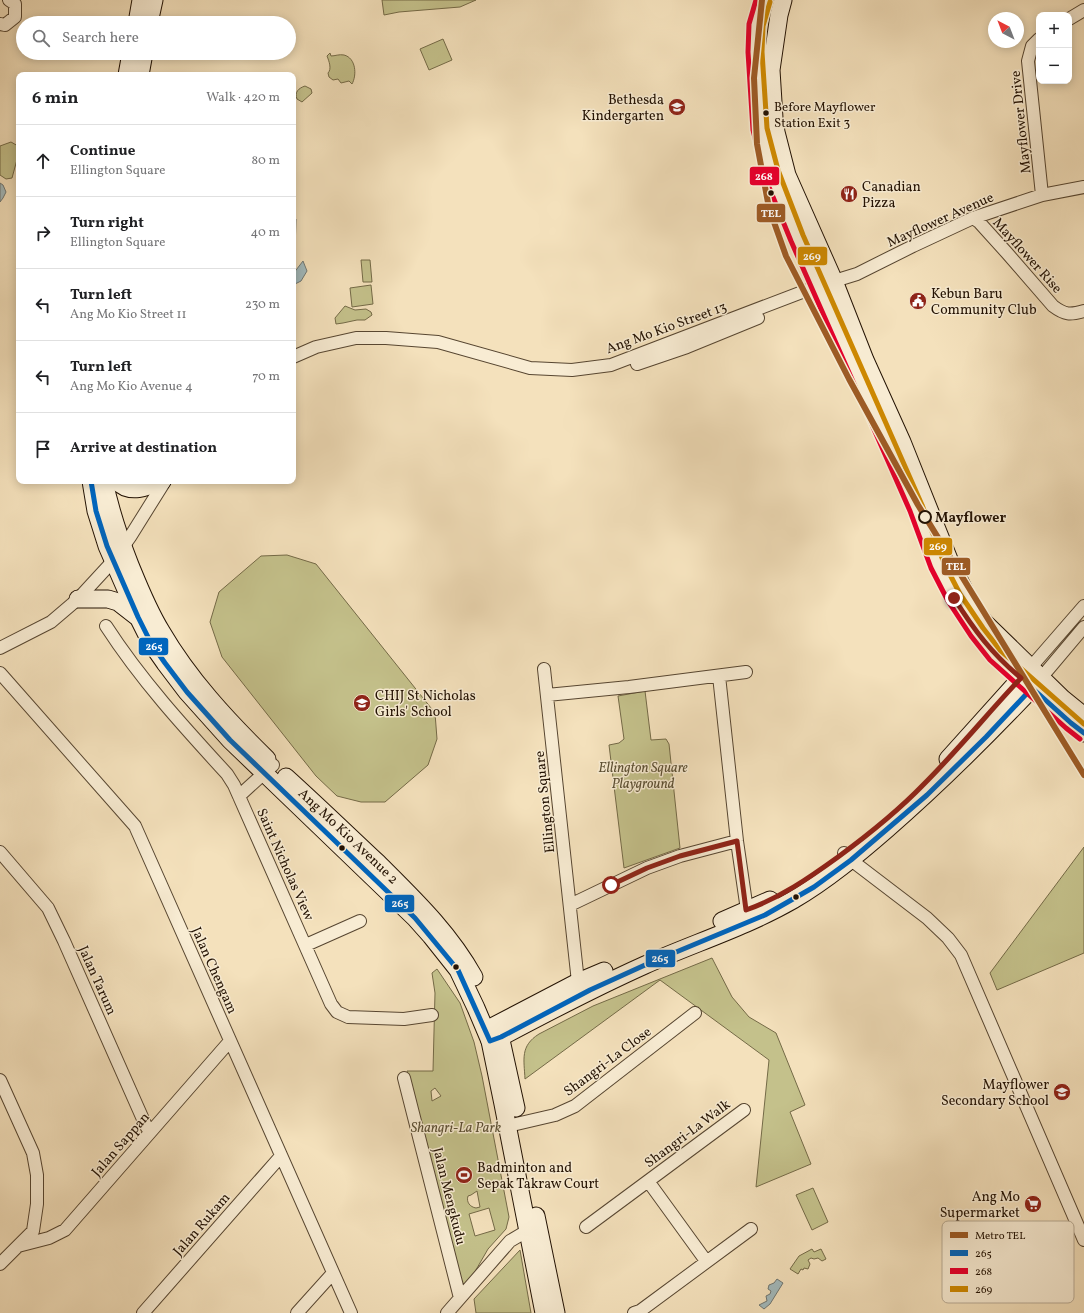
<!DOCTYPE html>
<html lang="en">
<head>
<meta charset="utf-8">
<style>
  body { margin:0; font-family:Vollkorn,serif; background:#f6f6f6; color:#202124 }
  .controls { position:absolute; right:12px; top:12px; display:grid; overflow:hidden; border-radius:8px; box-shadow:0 2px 10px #0003 }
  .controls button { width:36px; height:36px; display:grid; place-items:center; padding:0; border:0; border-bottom:1px solid #e0e0e0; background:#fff; color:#202124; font:20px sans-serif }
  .compass { position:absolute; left:988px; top:12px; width:36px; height:36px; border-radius:50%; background:#fff; box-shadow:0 2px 10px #0003; rotate:318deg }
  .stop { position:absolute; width:12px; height:12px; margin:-9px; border:3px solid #8f2418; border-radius:50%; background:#fff }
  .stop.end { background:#8f2418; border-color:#fff; box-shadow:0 1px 4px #0008 }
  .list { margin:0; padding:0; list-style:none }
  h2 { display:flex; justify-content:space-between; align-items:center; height:52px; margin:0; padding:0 16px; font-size:17px }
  h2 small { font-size:13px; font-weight:400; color:#757577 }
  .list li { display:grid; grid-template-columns:26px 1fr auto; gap:12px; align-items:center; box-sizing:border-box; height:72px; padding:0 16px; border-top:1px solid #e0e0e0 }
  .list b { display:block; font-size:15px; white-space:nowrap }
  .list p { margin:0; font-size:13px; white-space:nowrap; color:#757577 }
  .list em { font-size:13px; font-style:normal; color:#757577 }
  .icon { flex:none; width:22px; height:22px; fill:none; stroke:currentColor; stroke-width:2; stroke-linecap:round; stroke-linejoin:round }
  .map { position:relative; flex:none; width:1084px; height:1313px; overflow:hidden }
  .search { position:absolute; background:#fff; box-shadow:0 2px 10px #0003; left:16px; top:16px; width:280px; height:44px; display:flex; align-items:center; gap:10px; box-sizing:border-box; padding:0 14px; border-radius:22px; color:#757577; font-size:15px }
  .panel { position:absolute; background:#fff; box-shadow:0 2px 10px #0003; left:16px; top:72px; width:280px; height:412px; border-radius:8px }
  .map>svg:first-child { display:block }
  .green { fill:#c4c18b; stroke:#746a47; fill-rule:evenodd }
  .water { fill:#a2babd; stroke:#6f7773 }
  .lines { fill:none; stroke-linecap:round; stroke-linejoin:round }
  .street-casing { stroke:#574631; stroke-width:14 }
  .secondary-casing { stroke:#231203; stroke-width:19 }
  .street { stroke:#f8ecd3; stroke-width:12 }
  .secondary { stroke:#f8ecd3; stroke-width:17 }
  .bus-1-casing { stroke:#f8ecd3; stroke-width:8 }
  .bus-2-casing { stroke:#f8ecd3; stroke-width:8 }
  .bus-3-casing { stroke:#f8ecd3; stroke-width:8 }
  .bus-1 { stroke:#0065bd; stroke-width:5 }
  .bus-2 { stroke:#e4002b; stroke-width:5 }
  .bus-3 { stroke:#cd8801; stroke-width:5 }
  .metro-1-casing { stroke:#f8ecd3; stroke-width:9 }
  .metro-1 { stroke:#9d5b25; stroke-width:6 }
  .route { stroke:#8f2418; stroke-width:5 }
  .bus-dot { fill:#231203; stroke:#f8ecd3; stroke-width:1.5 }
  .stop-dot { fill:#f8ecd3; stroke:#231203; stroke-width:2 }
  .labels { text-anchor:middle; stroke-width:3; stroke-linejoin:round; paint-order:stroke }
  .bus-label { font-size:13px; fill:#231203; stroke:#f8ecd3; text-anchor:start }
  .poi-label { font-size:14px; fill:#231203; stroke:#f8ecd3; text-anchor:start }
  .street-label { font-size:14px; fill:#231203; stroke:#f8ecd3 }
  .stop-label { font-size:14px; font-weight:bold; fill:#231203; stroke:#f8ecd3; text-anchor:start }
  .park-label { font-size:14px; font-style:italic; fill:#5b4f33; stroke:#f8ecd3 }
  .key { fill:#f8ecd3; stroke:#b8ab95; stroke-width:1 }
  .key-label { font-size:11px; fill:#231203 }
  .line-badge { stroke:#f8ecd3; stroke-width:1.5 }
  .badge-label { font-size:11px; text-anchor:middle; font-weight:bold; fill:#fff }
</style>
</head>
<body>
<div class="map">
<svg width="1084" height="1313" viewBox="0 0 1084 1313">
  <rect width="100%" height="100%" fill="#f4e1bc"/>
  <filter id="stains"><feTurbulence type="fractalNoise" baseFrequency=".005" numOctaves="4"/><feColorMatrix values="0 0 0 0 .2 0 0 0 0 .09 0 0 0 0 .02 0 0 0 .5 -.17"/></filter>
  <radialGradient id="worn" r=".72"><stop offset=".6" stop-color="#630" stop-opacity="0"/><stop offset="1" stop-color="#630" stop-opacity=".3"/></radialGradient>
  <!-- green -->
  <path class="green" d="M382,0H476L460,7L399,12L384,15Z
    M443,39L452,60L429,70L420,49Z
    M330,53L331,56C335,56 339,54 344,55C356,58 357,75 352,84L349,81L341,83L338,79L333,80L329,77L328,73C332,69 329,61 327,56Z
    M305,86L311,89L312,93L302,102L297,99C294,92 299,88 305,86Z
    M11,142L18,146V156L12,178L6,179L0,175V146Z
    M361,260H370L372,282H363Z
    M371,285L373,304L352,307L350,288Z
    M345,306L355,310L366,309L371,312L372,315L365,320H357L343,323L336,324L335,318Z
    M287,555L316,564L435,713L437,739L428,765L385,802H361L337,796L316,776L222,657L210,622L219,592L261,556Z
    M645,691L651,740L666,739L669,744L680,848L624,868L609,745L619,743L624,739L618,696Z
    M1084,847V953L997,990L990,973Z
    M712,958L732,997L749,1017L776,1033L805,1105L790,1112L811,1164L756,1187L769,1060L660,980L525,1079C524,1059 520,1046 539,1034L593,1006Z
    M437,969L460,1003L474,1042L482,1076L509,1217L506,1229L488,1249L469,1282L458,1288L463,1282L460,1278L407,1071H433L435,993L432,973ZM435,1088L441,1096L432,1101L431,1091ZM477,1191L480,1207L476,1208C470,1207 466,1202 468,1196L471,1195ZM489,1208L495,1230L475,1236L469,1214Z
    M813,1188L828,1222L812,1230L796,1195Z
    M812,1249L814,1252L821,1249L826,1259L822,1261L818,1258L814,1259L811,1258L808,1260L810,1264L808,1269L804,1268L803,1270L801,1269L798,1274L790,1269L799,1256Z
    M520,1250L531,1313H476L474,1299Z"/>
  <!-- water -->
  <path class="water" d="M0,183L3,185L6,192L3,198L0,202Z
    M296,219L295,252L293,257V220Z
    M303,261L307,271L301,281L293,285V274Z
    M777,1279L783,1283L770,1304L764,1309L759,1305L767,1301L766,1296L770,1294L771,1291L768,1289L769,1285L774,1283Z"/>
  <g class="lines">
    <defs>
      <path id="street" d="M1069,19L1084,10
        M0,24L5,25L15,17V4L9,0
        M1039,39L1032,46L1028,61L1042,195
        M973,218L979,222L1007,253L1053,306C1065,315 1070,315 1084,311
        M293,357L316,347L356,338H386L438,342L530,368L572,370L611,365L818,286L857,274L913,246L973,218L1042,195L1084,187
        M637,364L687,347L758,318
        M106,626C141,680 183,726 227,774L234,785L331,1004L337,1012L348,1017L404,1019L432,1015
        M0,648L51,622L78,599L113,561L130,537L165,481
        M1031,667L1084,606
        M544,669L578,982L580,988
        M0,673L135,826L351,1313
        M719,676L737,841L748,917
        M1041,678L1084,627
        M547,695L629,687L746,672
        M239,796L273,765
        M0,852L48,908L64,941L146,1126L150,1132
        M844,853L851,860L927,918L948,938L961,955L1084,1240
        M570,905L647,868L680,856L737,841
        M306,945L360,921
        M404,1078L460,1298
        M0,1080L33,1153L37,1175V1204L33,1231L0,1264
        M508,1126L555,1115L575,1106L695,1013
        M648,1181L706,1261
        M586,1227L744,1110
        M18,1246L49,1238L65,1230L230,1041
        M143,1313L281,1156
        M297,1313L333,1273
        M447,1313L510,1241L527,1231L536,1230
        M634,1313L640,1311L751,1229"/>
      <g id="secondary">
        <path d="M763,0L756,25L755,52L760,129L771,172L797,238L916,508L938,566L954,598L977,632L995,655L1071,723L1084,733"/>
        <path d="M783,0L779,15L771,70L774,118L776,132L787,175L834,281L865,360L902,442L950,562L967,596L975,610L984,622L1062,698L1084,716"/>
        <path d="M137,23L141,0"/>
        <path d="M149,23L154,0"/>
        <path d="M127,75L131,53"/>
        <path d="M140,75L144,53"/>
        <path d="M91,481L96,511L107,546L138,617L151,643L165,663L187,692L230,740L415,918L431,936L458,970L476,1008L490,1041L503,1104L544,1313"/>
        <path d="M104,481C110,510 119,537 130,565C139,587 148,610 161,631C189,679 227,720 267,759"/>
        <path d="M117,481C129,495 148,487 162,481"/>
        <path d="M78,599H108L118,602L136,616"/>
        <path d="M948,759L1028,670"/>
        <path id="s1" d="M286,777C317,805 347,834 378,863C414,899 449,932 474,977"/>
        <path d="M722,921L770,900"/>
        <path d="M486,1030L578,982L604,971"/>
        <path d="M501,1040L516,1108"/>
        <path d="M490,1041L501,1037C548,1012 596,987 645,965C694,943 746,927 793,900C827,880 857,855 887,829C941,782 991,732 1040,680"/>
        <path d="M536,1216L556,1313"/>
      </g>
    </defs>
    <!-- street casing -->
    <use href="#street" class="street-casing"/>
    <!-- secondary casing -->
    <use href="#secondary" class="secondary-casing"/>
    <!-- street -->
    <use href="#street" class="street"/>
    <!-- secondary -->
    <use href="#secondary" class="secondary"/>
    <defs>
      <path id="bus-1" d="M91,481L96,511L107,546L138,617L151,643L165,663L187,692L230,740L415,918L458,970L490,1041L501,1037L590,990L645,965L765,915L814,887L851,860L927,795L986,737L1032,688L1071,723L1084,733"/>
      <path id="bus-2" d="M756,0L749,24L748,52L753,130L764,175L791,241L910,511L931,568L948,601L971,636L990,660L1066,728L1080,739"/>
      <path id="bus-3" d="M770,2L763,26L762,52L767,128L778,170L803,235L922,505L944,563L960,594L983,628L1000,650L1084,724"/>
    </defs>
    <!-- bus-1 casing -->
    <use href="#bus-1" class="bus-1-casing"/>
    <!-- bus-2 casing -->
    <use href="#bus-2" class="bus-2-casing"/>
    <!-- bus-3 casing -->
    <use href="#bus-3" class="bus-3-casing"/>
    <!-- bus-1 -->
    <use href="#bus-1" class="bus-1"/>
    <!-- bus-2 -->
    <use href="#bus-2" class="bus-2"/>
    <!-- bus-3 -->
    <use href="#bus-3" class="bus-3"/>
    <defs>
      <path id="metro-1" d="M762,0L754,78L757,144L769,208L786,256L849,379L918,505L1084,775"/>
    </defs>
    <!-- metro-1 casing -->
    <use href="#metro-1" class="metro-1-casing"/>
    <!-- metro-1 -->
    <use href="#metro-1" class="metro-1"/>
  </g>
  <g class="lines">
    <!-- route -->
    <path class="route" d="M611,885L647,868L680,856L737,841L746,910C780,898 809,878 838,857C868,835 898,811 924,784C958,750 988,713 1021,678C992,654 974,630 954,598"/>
  </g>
  <!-- icons -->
  <defs>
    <symbol id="school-disc" viewBox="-11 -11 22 22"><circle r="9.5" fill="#8f2418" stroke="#f8ecd3"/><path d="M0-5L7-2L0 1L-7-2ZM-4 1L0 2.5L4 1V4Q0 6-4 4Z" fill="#fff"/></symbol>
    <symbol id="restaurant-disc" viewBox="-11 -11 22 22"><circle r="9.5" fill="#8f2418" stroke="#f8ecd3"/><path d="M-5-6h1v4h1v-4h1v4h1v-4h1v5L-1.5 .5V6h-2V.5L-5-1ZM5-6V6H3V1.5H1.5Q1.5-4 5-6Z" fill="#fff"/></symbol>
    <symbol id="civic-disc" viewBox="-11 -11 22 22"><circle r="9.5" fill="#8f2418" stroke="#f8ecd3"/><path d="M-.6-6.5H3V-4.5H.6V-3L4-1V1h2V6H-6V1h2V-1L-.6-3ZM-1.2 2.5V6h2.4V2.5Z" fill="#fff"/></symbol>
    <symbol id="stadium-disc" viewBox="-11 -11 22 22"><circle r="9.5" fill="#8f2418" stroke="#f8ecd3"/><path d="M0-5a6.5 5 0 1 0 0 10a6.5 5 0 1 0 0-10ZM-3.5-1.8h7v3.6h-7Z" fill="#fff"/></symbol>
    <symbol id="supermarket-disc" viewBox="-11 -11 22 22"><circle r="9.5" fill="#8f2418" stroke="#f8ecd3"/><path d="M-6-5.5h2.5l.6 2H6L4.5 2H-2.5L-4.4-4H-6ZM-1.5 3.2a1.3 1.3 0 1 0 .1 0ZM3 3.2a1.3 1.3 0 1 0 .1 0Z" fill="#fff"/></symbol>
  </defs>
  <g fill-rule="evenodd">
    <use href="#school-disc" x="667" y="97" width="20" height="20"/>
    <use href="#restaurant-disc" x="839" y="184" width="20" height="20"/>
    <use href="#civic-disc" x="908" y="291" width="20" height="20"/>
    <use href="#school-disc" x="352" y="693" width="20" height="20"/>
    <use href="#school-disc" x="1052" y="1082" width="20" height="20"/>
    <use href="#stadium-disc" x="454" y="1165" width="20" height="20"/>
    <use href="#supermarket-disc" x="1023" y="1194" width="20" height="20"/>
  </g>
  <!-- markers -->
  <g class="bus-dot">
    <circle cx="766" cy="113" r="3.5"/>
    <circle cx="771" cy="193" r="3.5"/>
    <circle cx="342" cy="848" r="3.5"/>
    <circle cx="796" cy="897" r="3.5"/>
    <circle cx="456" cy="967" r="3.5"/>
  </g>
  <circle class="stop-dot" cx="925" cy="517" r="6"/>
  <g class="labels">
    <!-- bus labels -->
    <g class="bus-label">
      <text x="774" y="111">Before Mayflower<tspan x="774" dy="16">Station Exit 3</tspan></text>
    </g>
    <!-- poi labels -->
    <g class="poi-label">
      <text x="664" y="104" text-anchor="end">Bethesda<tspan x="664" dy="16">Kindergarten</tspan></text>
      <text x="862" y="191">Canadian<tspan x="862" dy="16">Pizza</tspan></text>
      <text x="931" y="298">Kebun Baru<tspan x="931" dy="16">Community Club</tspan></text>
      <text x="375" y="700">CHIJ St Nicholas<tspan x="375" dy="16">Girls' School</tspan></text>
      <text x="1049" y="1089" text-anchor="end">Mayflower<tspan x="1049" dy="16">Secondary School</tspan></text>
      <text x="477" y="1172">Badminton and<tspan x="477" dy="16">Sepak Takraw Court</tspan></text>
      <text x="1020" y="1201" text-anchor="end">Ang Mo<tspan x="1020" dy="16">Supermarket</tspan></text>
    </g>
    <!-- street labels -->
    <g class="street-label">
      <text transform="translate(1020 122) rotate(-96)" y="5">Mayflower Drive</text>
      <text transform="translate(940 219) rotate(-24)" y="5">Mayflower Avenue</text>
      <text transform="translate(1028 255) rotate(48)" y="5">Mayflower Rise</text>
      <text transform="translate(666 327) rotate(-20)" y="5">Ang Mo Kio Street 13</text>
      <text transform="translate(544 802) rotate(-96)" y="5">Ellington Square</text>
      <text dy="5" stroke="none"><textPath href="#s1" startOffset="86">Ang Mo Kio Avenue 2</textPath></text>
      <text transform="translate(286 864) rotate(66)" y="5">Saint Nicholas View</text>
      <text transform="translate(215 970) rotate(66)" y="5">Jalan Chengam</text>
      <text transform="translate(98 980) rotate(66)" y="5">Jalan Tarum</text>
      <text transform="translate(607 1061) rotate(-37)" y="5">Shangri-La Close</text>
      <text transform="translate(687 1133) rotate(-37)" y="5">Shangri-La Walk</text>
      <text transform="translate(120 1144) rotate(-49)" y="5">Jalan Sappan</text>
      <text transform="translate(450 1196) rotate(76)" y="5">Jalan Mengkudu</text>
      <text transform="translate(201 1224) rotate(-49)" y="5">Jalan Rukam</text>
    </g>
    <!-- stop labels -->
    <g class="stop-label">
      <text x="935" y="522">Mayflower</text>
    </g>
    <!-- park labels -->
    <g class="park-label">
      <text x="643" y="772">Ellington Square<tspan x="643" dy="16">Playground</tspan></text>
      <text x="456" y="1132">Shangri-La Park</text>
    </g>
  </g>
  <!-- legend -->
  <rect x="942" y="1221" width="132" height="82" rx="6" class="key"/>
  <rect x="950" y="1232" width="18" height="6" fill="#9d5b25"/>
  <rect x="950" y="1250" width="18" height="6" fill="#0065bd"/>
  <rect x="950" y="1268" width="18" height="6" fill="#e4002b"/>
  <rect x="950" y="1286" width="18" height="6" fill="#cd8801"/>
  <g class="key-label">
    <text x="975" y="1239">Metro TEL</text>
    <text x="975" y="1257">265</text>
    <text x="975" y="1275">268</text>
    <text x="975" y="1293">269</text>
  </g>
  <g class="line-badge">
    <rect x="749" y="166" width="31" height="20" rx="4" fill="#e4002b"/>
    <rect x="756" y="203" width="30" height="20" rx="4" fill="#9d5b25"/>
    <rect x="797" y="246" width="31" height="20" rx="4" fill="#cd8801"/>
    <rect x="923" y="537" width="30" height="19" rx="4" fill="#cd8801"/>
    <rect x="941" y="557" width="30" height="19" rx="4" fill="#9d5b25"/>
    <rect x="138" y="637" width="31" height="19" rx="4" fill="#0065bd"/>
    <rect x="384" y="894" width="31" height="19" rx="4" fill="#0065bd"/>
    <rect x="645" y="949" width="31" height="19" rx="4" fill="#0065bd"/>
  </g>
  <g class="badge-label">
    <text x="764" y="180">268</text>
    <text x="771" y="217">TEL</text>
    <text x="812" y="260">269</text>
    <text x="938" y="550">269</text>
    <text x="956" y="570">TEL</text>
    <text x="154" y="650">265</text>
    <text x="400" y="907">265</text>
    <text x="660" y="962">265</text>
  </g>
  <rect width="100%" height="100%" filter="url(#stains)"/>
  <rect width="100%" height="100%" fill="url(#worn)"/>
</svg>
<div class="controls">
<button>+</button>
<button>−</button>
</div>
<svg class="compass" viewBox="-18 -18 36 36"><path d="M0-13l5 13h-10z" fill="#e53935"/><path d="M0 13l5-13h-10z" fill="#757577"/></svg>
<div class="stop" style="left:611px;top:885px"></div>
<div class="stop end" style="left:954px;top:598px"></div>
<div class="search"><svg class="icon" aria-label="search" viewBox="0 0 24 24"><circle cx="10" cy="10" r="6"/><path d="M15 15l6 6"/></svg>Search here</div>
<section class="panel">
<h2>6 min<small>Walk · 420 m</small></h2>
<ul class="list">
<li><svg class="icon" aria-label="ahead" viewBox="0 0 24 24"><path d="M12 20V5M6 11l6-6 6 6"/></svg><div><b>Continue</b><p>Ellington Square</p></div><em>80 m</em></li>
<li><svg class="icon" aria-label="right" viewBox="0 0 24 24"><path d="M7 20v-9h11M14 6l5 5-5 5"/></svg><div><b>Turn right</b><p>Ellington Square</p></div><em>40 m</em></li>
<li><svg class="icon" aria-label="left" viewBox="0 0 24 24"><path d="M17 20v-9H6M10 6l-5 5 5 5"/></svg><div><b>Turn left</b><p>Ang Mo Kio Street 11</p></div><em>230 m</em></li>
<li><svg class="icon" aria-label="left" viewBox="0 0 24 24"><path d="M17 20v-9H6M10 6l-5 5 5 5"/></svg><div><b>Turn left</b><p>Ang Mo Kio Avenue 4</p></div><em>70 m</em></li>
<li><svg class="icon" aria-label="arrive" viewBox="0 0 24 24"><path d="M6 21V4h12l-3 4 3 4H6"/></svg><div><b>Arrive at destination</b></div></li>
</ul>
</section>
</div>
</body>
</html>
